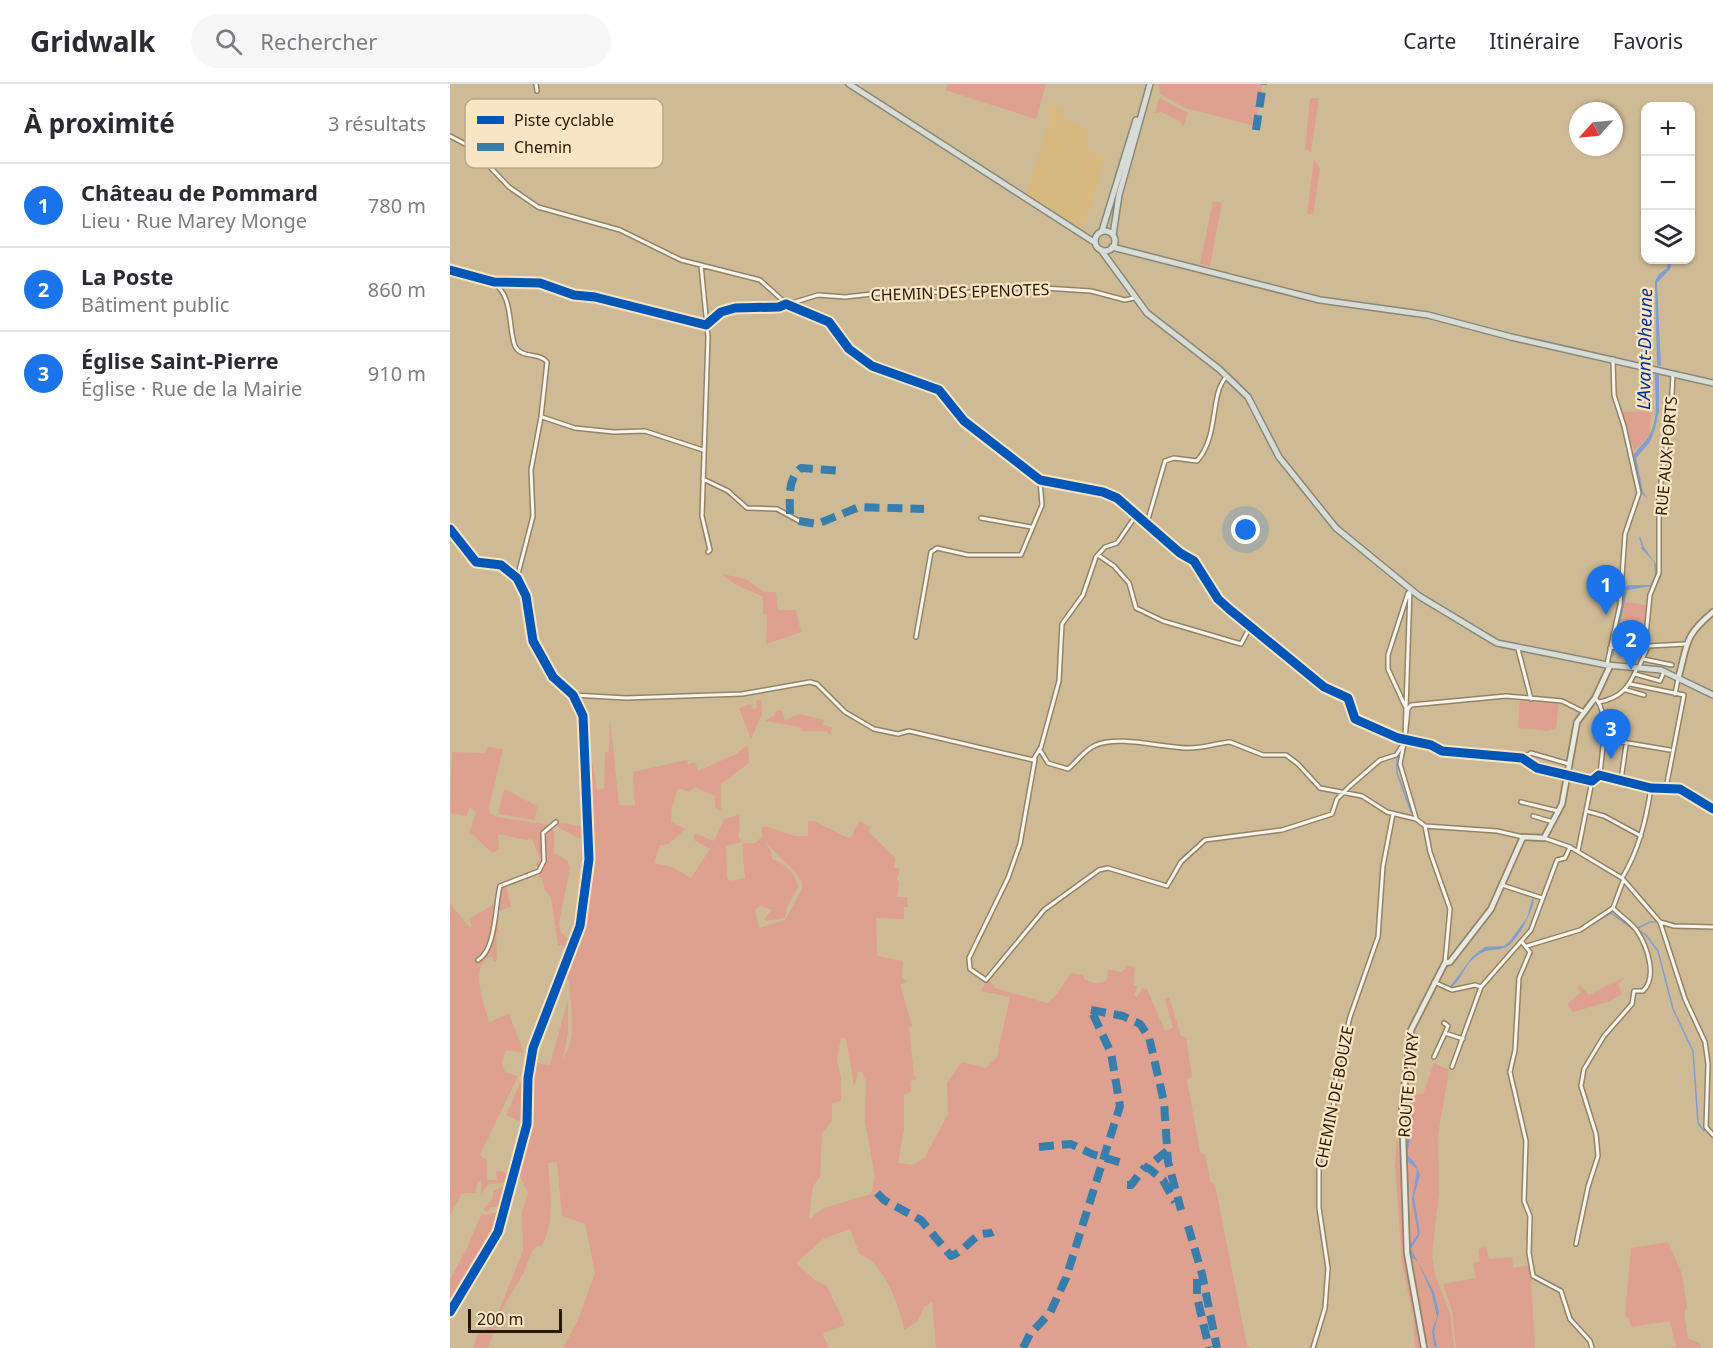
<!DOCTYPE html>
<html lang="fr">
<head>
<meta charset="utf-8">
<style>
  body { margin:0; font-family:"Noto Sans",sans-serif; background:#f7f7f7; color:#2b2b33 }
  .controls { position:absolute; right:18px; top:18px; display:grid; overflow:hidden; border-radius:12px; box-shadow:0 2px 4px #0004 }
  .controls button { width:54px; height:54px; display:grid; place-items:center; padding:0; border:0; border-bottom:2px solid #e1e1e2; background:#fff; color:#2b2b33; font:30px sans-serif }
  .compass { position:absolute; left:1119px; top:18px; width:54px; height:54px; border-radius:50%; background:#fff; box-shadow:0 2px 4px #0004; rotate:243deg }
  .scale { position:absolute; left:18px; bottom:15px; width:94px; box-sizing:border-box; padding-left:6px; border:3px solid #271900; border-top:0; font-size:16px; line-height:21px; white-space:nowrap; color:#271900; -webkit-text-stroke:4px #f7e5c4; paint-order:stroke }
  .you { position:absolute; left:796px; top:446px; width:21px; height:21px; margin:-15px; border:4px solid #fff; border-radius:50%; background:#1a73e8; box-shadow:0 0 0 9px #1a73e833 }
  .badge { display:grid; place-items:center; width:39px; height:39px; border-radius:50%; background:#1a73e8; color:#fff; font-size:20px; font-weight:700 }
  .pin { position:absolute; translate:-50% -50px; filter:drop-shadow(0 2px 3px #0008) }
  .pin::after { content:''; position:absolute; top:32px; width:21px; height:18px; background:inherit; clip-path:polygon(0 0,100% 0,50% 100%) }
  .list { margin:0; padding:0; list-style:none }
  h2 { display:flex; justify-content:space-between; align-items:center; height:78px; margin:0; padding:0 24px; font-size:26px }
  h2 small { font-size:20px; font-weight:400; color:#7c7c81 }
  .list li { display:grid; grid-template-columns:39px 1fr auto; gap:18px; align-items:center; box-sizing:border-box; height:84px; padding:0 24px; border-top:2px solid #e1e1e2 }
  .list b { display:block; font-size:22px; white-space:nowrap }
  .list p { margin:0; font-size:20px; white-space:nowrap; color:#7c7c81 }
  .list em { font-size:20px; font-style:normal; color:#7c7c81 }
  .icon { flex:none; width:33px; height:33px; fill:none; stroke:currentColor; stroke-width:2; stroke-linecap:round; stroke-linejoin:round }
  .map { position:relative; flex:none; width:1263px; height:1264px; overflow:hidden }
  header { display:flex; align-items:center; gap:36px; box-sizing:border-box; height:84px; padding:0 30px; background:#fff; border-bottom:2px solid #e1e1e2 }
  header strong { font-size:28px }
  nav { display:flex; gap:33px; margin-inline-start:auto; font-size:21px }
  .search { width:420px; height:54px; background:#f7f7f7; display:flex; align-items:center; gap:15px; box-sizing:border-box; padding:0 21px; border-radius:33px; color:#7c7c81; font-size:22px }
  main { display:flex }
  aside { flex:1; background:#fff }
  .map>svg:first-child { display:block }
  .built { fill:#d7b87e }
  .green { fill:#dea18f; fill-rule:evenodd }
  .water { fill:#829dd0 }
  .lines { fill:none; stroke-linecap:round; stroke-linejoin:round }
  .stream { stroke:#829dd0; stroke-width:1.5 }
  .street-casing { stroke:#938365; stroke-width:6 }
  .secondary-casing { stroke:#938365; stroke-width:8 }
  .primary-casing { stroke:#878978; stroke-width:8 }
  .street { stroke:#f8f5ef; stroke-width:3 }
  .secondary { stroke:#e8e9e3; stroke-width:4.5 }
  .primary { stroke:#d8dcd7; stroke-width:5 }
  .quiet { stroke:#387eac; stroke-width:8; stroke-dasharray:15 8; stroke-linecap:butt }
  .cycleway-casing { stroke:#f7e5c4; stroke-width:13 }
  .cycleway { stroke:#0057b8; stroke-width:9 }
  .labels { text-anchor:middle; stroke-width:4.5; stroke-linejoin:round; paint-order:stroke }
  .street-label { font-size:16px; fill:#271900; stroke:#f7e5c4 }
  .water-label { font-size:18px; font-style:italic; fill:#003197; stroke:#f7e5c4 }
  .key { fill:#f7e5c4; stroke:#b9a889; stroke-width:1.5 }
  .key-label { font-size:16px; fill:#271900 }
</style>
</head>
<body>
<header>
<strong>Gridwalk</strong>
<div class="search"><svg class="icon" aria-label="search" viewBox="0 0 24 24"><circle cx="10" cy="10" r="6"/><path d="M15 15l6 6"/></svg>Rechercher</div>
<nav><a>Carte</a><a>Itinéraire</a><a>Favoris</a></nav>
</header>
<main>
<aside>
<h2>À proximité<small>3 résultats</small></h2>
<ul class="list">
<li><span class="badge">1</span><div><b>Château de Pommard</b><p>Lieu · Rue Marey Monge</p></div><em>780 m</em></li>
<li><span class="badge">2</span><div><b>La Poste</b><p>Bâtiment public</p></div><em>860 m</em></li>
<li><span class="badge">3</span><div><b>Église Saint-Pierre</b><p>Église · Rue de la Mairie</p></div><em>910 m</em></li>
</ul>
</aside>
<div class="map">
<svg width="1263" height="1264" viewBox="0 0 1263 1264">
  <rect width="100%" height="100%" fill="#ceba95"/>
  <!-- built -->
  <path class="built" d="M599,20L614,27L613,34L638,47L637,64L655,74L635,140L630,143L576,110L601,34L596,27Z"/>
  <!-- green -->
  <path class="green" d="M497,0H596L586,35L495,6Z
    M708,0H813L805,42L736,24L710,10Z
    M709,14L738,29L733,43L730,37L711,28L705,29Z
    M860,14H869L861,68L855,65Z
    M864,76L870,85L863,131L857,130Z
    M763,117L772,119L760,182L750,180Z
    M1201,327L1199,352L1184,367L1173,328Z
    M272,490L296,495L314,508H326L328,526H346L351,548L316,560L317,531L313,530V513C298,505 284,502 272,490Z
    M1175,518L1197,521L1196,540L1185,538L1181,546L1171,545Z
    M311,615L312,630L301,655L289,624L301,620L302,625L307,624L306,617Z
    M1070,617L1109,619L1106,644L1098,647L1068,644Z
    M332,626L335,636L350,630L374,636L373,641L382,643L380,651L376,647H351L350,643L315,637L325,631L326,627Z
    M160,636L169,721L185,722L183,688L237,676L238,680L245,678L248,687L286,670L298,661L299,679L271,700V726L265,723V712L245,703L239,708L228,704L222,723L221,738L235,745L219,760L210,761L204,779L222,783L241,794L260,765L244,756V749L264,757L274,735L289,731L290,747L288,751L291,758L276,762L277,794L280,797L295,794L292,760L305,759L313,752L311,744L315,742L345,752H358V737H364L398,754L402,752L409,737L421,743L418,747L445,774L444,784H450L447,795L449,799L447,813H457L458,823H454V835L426,834L427,872L453,877L452,894L457,898L451,900V904L462,942L459,944L464,991L468,995L460,997L461,1007L454,1011V1045L448,1079L464,1081L475,1073L498,1030L497,999L512,978L536,984L547,973L560,913L531,907L538,895L545,904L597,919L606,911L621,889L633,891L634,895C640,899 649,901 657,896L658,885L671,888L675,885V881L685,883L683,901L688,902L684,911L687,913L693,904L697,905L715,947L723,944L715,915L719,913L731,952L736,953L742,993L737,996L750,1068L755,1070L761,1099L765,1100L797,1262L801,1264H486L482,1218L474,1223L468,1237L454,1246C451,1225 433,1176 410,1171L400,1145L373,1155L346,1179L366,1197L377,1202L395,1241L374,1249L373,1251L379,1264H113L128,1236L145,1189L135,1140L112,1132L107,1078L98,1079C100,1108 105,1136 92,1162H87L82,1167L74,1188L54,1222L38,1264H24L27,1251L40,1243L46,1234L73,1167L72,1128L78,1109L67,1086L79,1034L82,1033L80,994L84,979L100,981L118,915V949L113,975C128,955 120,920 119,896L114,895C121,873 148,802 140,783L137,682L143,680L147,706L154,704L155,669L159,667ZM315,758L346,789L352,798V805L335,836L309,844L305,825L311,822L322,826L314,835L316,837L335,834L337,823L348,803C347,791 333,778 322,775L321,767ZM391,954H396L404,1002L408,988H412L416,997L415,1038L425,1093L421,1110L374,1124L359,1135L363,1102L370,1093L372,1049L382,1037V1019L391,1017V994L387,975Z
    M38,663L53,665L39,723L40,729L47,733L99,741L104,748V769L117,776L120,783L109,840L111,849L121,857L115,869L114,862L108,861L101,813L95,806L92,794L89,793L86,779L91,776L82,755L76,756L48,750L49,765L42,769L20,748L26,728L20,723L16,732L0,729L2,668L35,669Z
    M54,705L87,722L85,736L48,730Z
    M113,739L135,743C141,778 133,818 124,852L121,853L133,783L135,754H128L104,741Z
    M56,801L61,823L48,827L46,834L49,848L46,849L47,876L44,878L42,872C18,881 34,919 39,938L59,930L74,969L56,966L52,978L55,988L68,992L30,1071L37,1076V1096H47L46,1087H53L57,1093L53,1099L39,1100L31,1110V1097L28,1098L25,1109H12L0,1132V819L20,844L22,842L19,835L48,818L51,804Z
    M1176,892L1168,900L1172,910L1158,918L1123,928L1117,920L1131,908L1127,904L1130,901L1139,911Z
    M984,979L999,986L988,1051L989,1109L982,1170L985,1191L1000,1229L1004,1264H976L971,1225L958,1163L961,1119L954,1061L955,1009L973,1010Z
    M71,997L76,998L73,1039L56,1031Z
    M947,1050L953,1108L954,1170L967,1235L970,1264H965L963,1232L952,1179L945,1080Z
    M60,1095L62,1096L47,1147L28,1182L3,1220L0,1217V1195L17,1164L31,1131L50,1128L51,1123H41L37,1128L33,1126L43,1114V1107L58,1101Z
    M1218,1158L1232,1190L1237,1223L1234,1230L1238,1254L1249,1259L1251,1264H1220L1226,1263L1220,1237L1181,1243L1179,1235L1175,1231L1181,1164Z
    M1036,1163L1039,1175L1062,1173L1063,1184L1080,1181L1085,1264H1006L1002,1227L993,1200L1026,1194L1023,1179L1030,1177L1028,1165Z"/>
  <!-- water -->
  <path class="water" d="M1219,176H1222L1220,185L1207,199L1211,282L1207,281L1205,197L1209,190L1217,184Z
    M1205,289H1209V327L1205,345L1200,358L1186,374L1193,408L1198,415L1190,408L1183,373C1186,364 1196,359 1200,350C1210,329 1204,310 1205,289Z
    M1193,462L1208,483L1202,502L1177,506L1166,563L1163,564L1175,504L1178,501H1200L1205,492L1204,478L1191,464Z
    M1083,812C1087,822 1067,858 1056,863C1041,869 1037,862 1022,876C1013,884 1010,900 999,904L1023,872L1035,863L1054,862L1059,858L1077,834Z
    M959,1006L964,1033L957,1071L965,1079L970,1091L964,1112L970,1150L961,1165L984,1208L989,1228L984,1248L987,1264L984,1262L982,1247L987,1233L982,1210L968,1178L959,1171L958,1163L968,1150L962,1116L967,1085L955,1075L958,1047L963,1033Z"/>
  <g class="lines">
    <!-- stream -->
    <path class="stream" d="M1190,454L1193,463
      M1163,572L1164,564
      M947,672V689L961,728
      M1135,844L1161,829L1184,846
      M1188,844L1200,838H1206
      M1187,845L1196,851L1208,867L1223,925L1243,967L1248,1039L1254,1047"/>
    <defs>
      <path id="street" d="M86,0L87,7
        M0,52L21,63L59,103L88,123L170,146L231,176L310,196L341,224L379,238L399,265L422,282L494,309L514,337L590,396L653,408L667,414L730,469L744,477L768,515L779,525L874,603L898,614L905,635L948,654L981,661L992,667L1072,674L1083,683L1117,691
        M251,181L258,253L252,432L260,466L258,468
        M0,186L44,198L90,199L124,211L145,213L256,241
        M42,198C64,210 58,245 65,262C71,275 90,268 97,278L91,333L81,386L83,432L67,494
        M256,241L277,226L329,223L368,211L395,213L449,207L512,209L578,203L641,207L675,216L684,214
        M92,333L125,344L164,348L195,347L253,366
        M253,395L278,407L297,424L327,425L349,437
        M531,434L581,443
        M697,439L715,377L724,374L747,377C770,351 759,310 777,292
        M0,445L26,478L51,481L67,494L76,512L83,557L103,593L123,611L133,632L139,775L130,842L83,964L78,994L77,1040L48,1148L0,1228
        M648,471L664,482L679,499L686,524L713,537L791,560L800,543
        M960,505L955,654L950,680L966,734
        M466,553L481,468L487,464L518,471H571L592,421L590,396
        M1195,562L1200,511L1209,489V412L1221,330L1223,290
        M1160,564L1180,560L1196,562
        M1068,565L1081,615
        M1193,575L1222,581
        M1157,580L1170,521L1175,450L1189,409L1174,342L1164,311L1163,275
        M1189,583L1198,562L1236,560
        M1185,590L1210,597L1214,588
        M1180,600L1234,611L1216,704
        M1176,606L1194,611
        M1225,610L1228,595
        M123,611L176,614L292,610L360,598L367,600L395,628L424,645L448,650L459,647L583,676L591,663L609,597L612,540L633,511L646,473L655,463L667,459L687,430
        M1145,614C1155,624 1154,643 1154,655L1220,666
        M1149,618C1171,614 1179,603 1187,584
        M955,622L938,585V571L958,509
        M955,654L958,625L961,621L1056,612L1112,617L1134,628
        M590,666L598,679L618,685C628,677 634,666 646,661C668,651 714,664 739,664C754,664 767,659 780,658L813,671H836L848,680L870,704L912,712L937,728L966,735L975,742L1047,747L1073,753
        M1072,674L1081,669L1119,680
        M585,675L570,760L558,794L519,874L520,885L536,896L594,826L649,786L658,784L717,802L731,778L755,756L832,746L882,730L887,715L900,702L930,676L946,671L954,659
        M1150,690L1153,662
        M1119,691L1142,697
        M1171,696L1176,661
        M1142,697L1149,691L1201,704L1230,705L1263,725
        M1071,718L1108,727
        M1136,727L1154,732L1191,752
        M1083,732L1103,738
        M975,742L980,768L1000,825L995,879
        M1094,754L1120,763L1172,794L1210,838L1224,842L1263,843
        M1128,767L1142,697
        M1172,794C1189,766 1196,736 1201,704
        M1052,801L1092,814
        M1210,838L1235,915L1255,958L1258,980L1256,1043L1263,1051
        M1072,858L1080,868L1069,894L1065,966L1060,988L1076,1057L1074,1117L1080,1132L1079,1169L1083,1192L1111,1207L1120,1235L1140,1257L1142,1264
        M1077,862L1130,846L1163,824L1173,797
        M28,876C46,866 45,822 50,802L89,787L94,777L93,749L106,738
        M984,898L1002,906L1025,901L1031,903
        M994,939L998,942L995,949
        M984,973L995,949L1013,955
        M1002,983L1031,903L1081,846L1107,776L1115,774L1120,763
        M1126,1160L1138,1103L1148,1072L1146,1050L1131,1002L1134,985L1154,952L1182,920L1184,907H1193C1208,893 1197,862 1187,847C1182,839 1170,832 1163,824
        M863,1264L875,1224L878,1184L869,1124V1073L882,1036L888,980L900,933L928,853L933,782L943,730"/>
      <path id="secondary" d="M1228,595C1238,560 1233,553 1263,528
        M974,1264L957,1169L952,1023L961,946L995,879L1000,878L1041,825L1073,753L1094,754L1112,720L1127,638L1145,614L1160,582"/>
      <path id="primary" d="M399,0L644,158
        M645 157a10 10 0 1 1 20 0a10 10 0 1 1-20 0Z
        M652,147L686,36
        M663,151L669,111L700,0
        M662,163L870,216L978,231L1061,253L1263,299
        M651,166L697,229L769,285L798,313L829,373L886,444L969,512L1047,559L1157,581L1211,586L1263,611"/>
    </defs>
    <!-- street casing -->
    <use href="#street" class="street-casing"/>
    <!-- secondary casing -->
    <use href="#secondary" class="secondary-casing"/>
    <!-- primary casing -->
    <use href="#primary" class="primary-casing"/>
    <!-- street -->
    <use href="#street" class="street"/>
    <!-- secondary -->
    <use href="#secondary" class="secondary"/>
    <!-- primary -->
    <use href="#primary" class="primary"/>
    <!-- quiet -->
    <path class="quiet" d="M806,46L813,0
      M340,430C340,413 337,396 351,384L392,387
      M349,437L367,440L409,423L474,425
      M641,926L673,932L690,940L699,953L714,1018L718,1078L731,1126
      M589,1063L621,1060L642,1070L676,1080
      M717,1067L697,1083L713,1096L725,1118
      M677,1101H681L695,1083
      M427,1109L434,1116L471,1136L501,1172C512,1168 519,1158 529,1151C535,1148 537,1151 543,1148
      M738,1142L752,1190L767,1264
      M747,1195V1213L759,1264
      M573,1264L580,1250L600,1229L616,1194L670,1022L661,969L641,926"/>
    <defs>
      <path id="cycleway" d="M0,186L44,198L90,199L124,211L145,213L256,241L271,228L285,224L329,223L336,220L379,238L399,265L422,282L489,306L514,337L590,396L653,408L667,414L730,469L744,477L768,515L779,525L874,603L898,614L905,635L948,654L981,661L992,667L1072,674L1087,684L1142,697L1149,691L1201,704L1230,705L1263,725
        M0,445L26,478L51,481L67,494L76,512L83,557L103,593L123,611L133,632L139,775L130,842L83,964L78,994L77,1040L48,1148L0,1228"/>
    </defs>
    <!-- cycleway casing -->
    <use href="#cycleway" class="cycleway-casing"/>
    <!-- cycleway -->
    <use href="#cycleway" class="cycleway"/>
  </g>
  <g class="labels">
    <!-- street labels -->
    <g class="street-label">
      <text transform="translate(510 208) rotate(-2)" y="6">CHEMIN DES EPENOTES</text>
      <text transform="translate(1216 372) rotate(-85)" y="6">RUE AUX PORTS</text>
      <text transform="translate(958 1001) rotate(-85)" y="6">ROUTE D'IVRY</text>
      <text transform="translate(884 1013) rotate(-79)" y="6">CHEMIN DE BOUZE</text>
    </g>
    <!-- water labels -->
    <g class="water-label">
      <text transform="translate(1195 265) rotate(-89)" y="6">L'Avant-Dheune</text>
    </g>
  </g>
  <!-- legend -->
  <rect x="15" y="15" width="198" height="69" rx="9" class="key"/>
  <rect x="27" y="32" width="27" height="8" fill="#0057b8"/>
  <rect x="27" y="59" width="27" height="8" fill="#387eac"/>
  <g class="key-label">
    <text x="64" y="42">Piste cyclable</text>
    <text x="64" y="69">Chemin</text>
  </g>
</svg>
<div class="controls">
<button>+</button>
<button>−</button>
<button><svg class="icon" aria-label="layers" viewBox="0 0 24 24"><path d="M12 4l9 5-9 5-9-5zM3 14l9 5 9-5"/></svg></button>
</div>
<svg class="compass" viewBox="-18 -18 36 36"><path d="M0-13l5 13h-10z" fill="#e53935"/><path d="M0 13l5-13h-10z" fill="#7c7c81"/></svg>
<div class="scale">200 m</div>
<div class="you"></div>
<div class="pin badge" style="left:1156px;top:531px">1</div>
<div class="pin badge" style="left:1181px;top:586px">2</div>
<div class="pin badge" style="left:1161px;top:675px">3</div>
</div>
</main>
</body>
</html>
